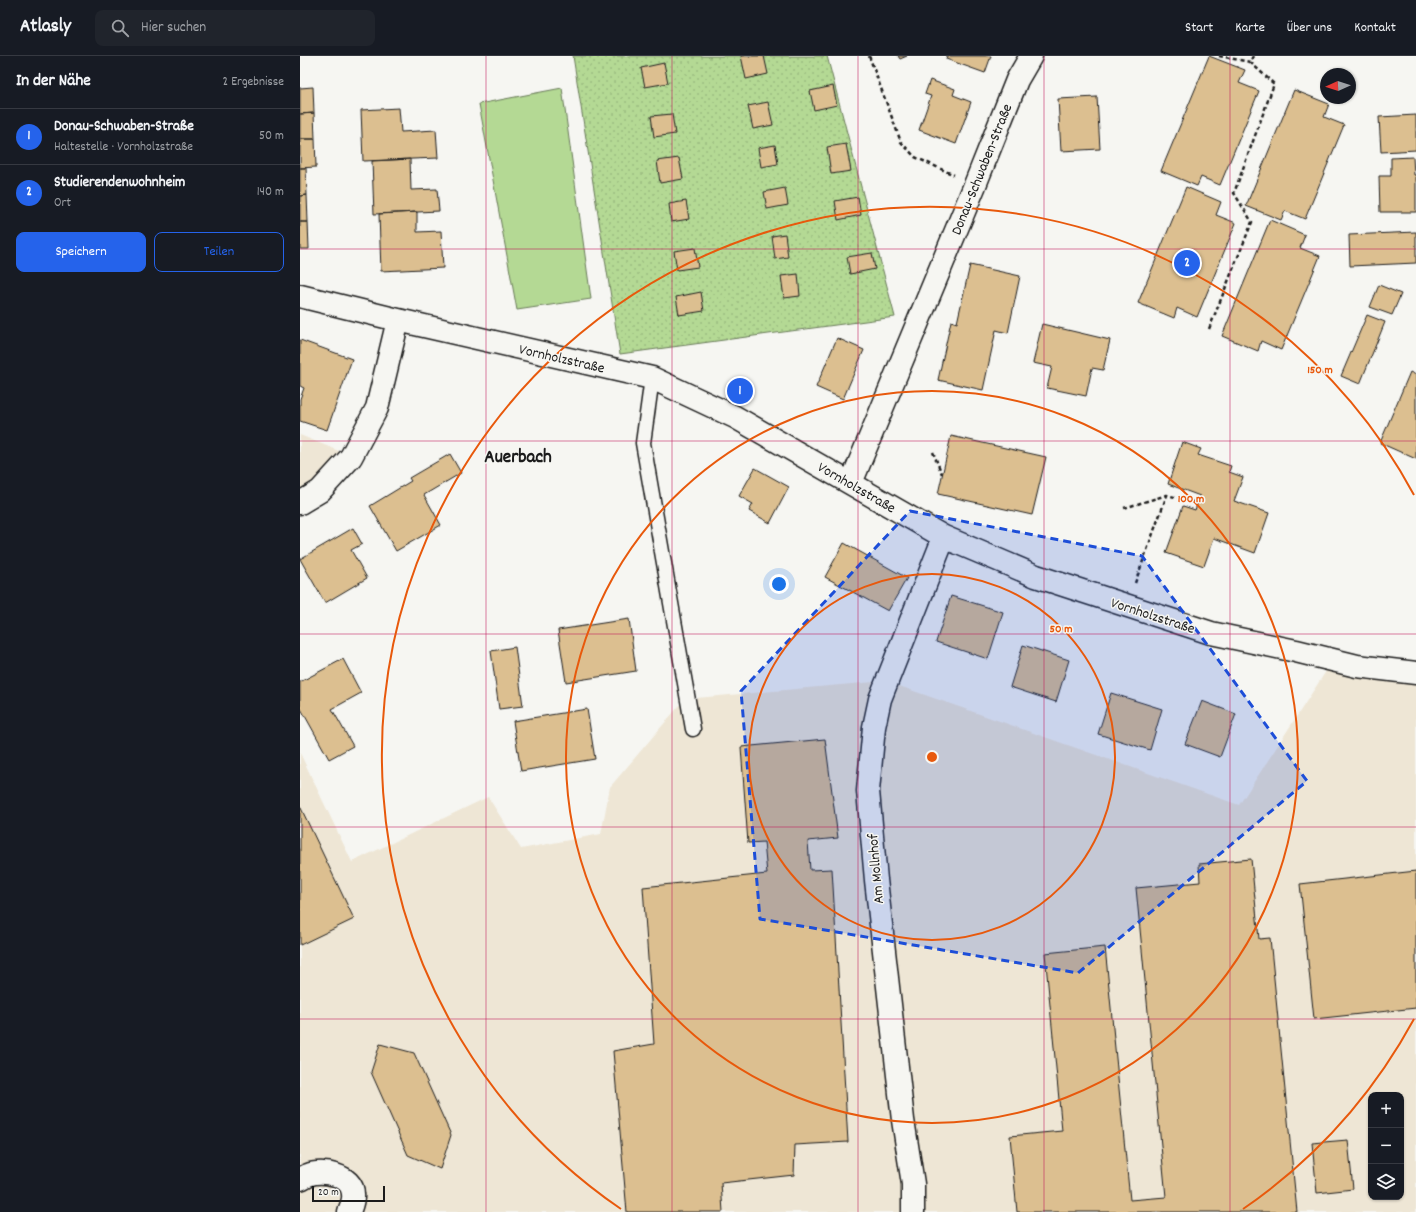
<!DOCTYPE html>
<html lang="de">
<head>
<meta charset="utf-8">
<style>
  body { margin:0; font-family:Dekko,sans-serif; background:#20242c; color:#f1f3f6 }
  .controls { position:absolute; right:12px; bottom:12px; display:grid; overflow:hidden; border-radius:8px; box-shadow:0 1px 3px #0004 }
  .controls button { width:36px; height:36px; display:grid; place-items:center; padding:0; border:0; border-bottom:1px solid #363941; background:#171b24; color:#f1f3f6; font:20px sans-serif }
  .compass { position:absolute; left:1020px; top:12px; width:36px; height:36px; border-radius:50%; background:#171b24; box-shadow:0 1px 3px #0004; rotate:267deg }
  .scale { position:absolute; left:12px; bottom:10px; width:73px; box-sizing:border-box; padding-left:4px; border:2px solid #1c1c1c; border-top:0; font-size:11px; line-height:14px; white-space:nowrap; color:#1c1c1c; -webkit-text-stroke:3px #f6f6f2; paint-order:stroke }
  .you { position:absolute; left:479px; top:528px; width:14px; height:14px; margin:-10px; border:3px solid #fff; border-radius:50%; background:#1a73e8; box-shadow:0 0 0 6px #1a73e833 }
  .badge { display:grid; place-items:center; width:26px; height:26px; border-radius:50%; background:#2563eb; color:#fff; font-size:13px; font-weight:700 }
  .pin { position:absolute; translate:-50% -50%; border:2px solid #fff; box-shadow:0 1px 4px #0006 }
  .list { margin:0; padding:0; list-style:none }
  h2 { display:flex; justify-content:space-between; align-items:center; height:52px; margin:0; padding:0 16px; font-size:17px }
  h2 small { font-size:13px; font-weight:400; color:#9ea1a6 }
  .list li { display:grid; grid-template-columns:26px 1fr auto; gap:12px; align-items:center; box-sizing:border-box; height:56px; padding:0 16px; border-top:1px solid #363941 }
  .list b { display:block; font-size:15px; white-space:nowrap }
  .list p { margin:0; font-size:13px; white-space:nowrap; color:#9ea1a6 }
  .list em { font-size:13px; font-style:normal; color:#9ea1a6 }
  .actions { display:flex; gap:8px; padding:12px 16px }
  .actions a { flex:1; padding:9px 0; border:1px solid #2563eb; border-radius:8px; text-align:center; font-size:14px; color:#2563eb }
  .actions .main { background:#2563eb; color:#fff }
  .icon { flex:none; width:22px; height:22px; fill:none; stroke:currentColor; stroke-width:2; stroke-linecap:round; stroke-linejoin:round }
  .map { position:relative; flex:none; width:1116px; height:1156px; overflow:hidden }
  header { display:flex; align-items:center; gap:24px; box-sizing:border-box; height:56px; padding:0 20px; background:#171b24; border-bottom:1px solid #363941 }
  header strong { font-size:19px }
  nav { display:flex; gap:22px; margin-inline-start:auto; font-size:14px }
  .search { width:280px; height:36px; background:#20242c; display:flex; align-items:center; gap:10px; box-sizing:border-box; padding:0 14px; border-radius:8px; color:#9ea1a6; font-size:15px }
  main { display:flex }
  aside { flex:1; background:#171b24 }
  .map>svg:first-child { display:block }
  .built { fill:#eee6d5; fill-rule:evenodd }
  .grass { fill:#b4d994; stroke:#687a58 }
  .park { fill:url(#park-dots); stroke:#687a58 }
  .building { fill:#dcbf90; stroke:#1c1c1c }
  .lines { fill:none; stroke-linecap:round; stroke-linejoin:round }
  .service-casing { stroke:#1c1c1c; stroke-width:17 }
  .minor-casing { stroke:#1c1c1c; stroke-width:25 }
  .path { stroke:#1c1c1c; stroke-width:2.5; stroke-dasharray:4 3; stroke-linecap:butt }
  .service { stroke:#f6f6f2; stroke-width:14 }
  .minor { stroke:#f6f6f2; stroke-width:22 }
  .marked { fill:#1d4ed8; fill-opacity:0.2; stroke:#1d4ed8; stroke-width:3; stroke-dasharray:8 5; stroke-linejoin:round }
  .grid { fill:none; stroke:#c2185b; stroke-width:1; stroke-opacity:0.55 }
  .ring { fill:none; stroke:#e8590c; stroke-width:2 }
  .labels { text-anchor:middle; stroke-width:3; stroke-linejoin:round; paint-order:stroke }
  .street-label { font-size:15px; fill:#1c1c1c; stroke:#f6f6f2 }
  .district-label { font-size:19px; font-weight:bold; fill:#1c1c1c; stroke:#f6f6f2 }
  .centre { fill:#e8590c; stroke:#f6f6f2; stroke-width:2 }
  .ring-label { font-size:12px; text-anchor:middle; font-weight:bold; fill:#e8590c; stroke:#f6f6f2; stroke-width:3; stroke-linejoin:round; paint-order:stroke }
</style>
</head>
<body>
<header>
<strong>Atlasly</strong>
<div class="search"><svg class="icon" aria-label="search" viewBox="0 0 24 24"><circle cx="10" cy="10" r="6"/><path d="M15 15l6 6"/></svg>Hier suchen</div>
<nav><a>Start</a><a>Karte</a><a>Über uns</a><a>Kontakt</a></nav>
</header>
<main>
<aside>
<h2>In der Nähe<small>2 Ergebnisse</small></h2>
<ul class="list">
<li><span class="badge">1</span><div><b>Donau-Schwaben-Straße</b><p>Haltestelle · Vornholzstraße</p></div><em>50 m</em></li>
<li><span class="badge">2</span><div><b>Studierendenwohnheim</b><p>Ort</p></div><em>140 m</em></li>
</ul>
<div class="actions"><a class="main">Speichern</a><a>Teilen</a></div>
</aside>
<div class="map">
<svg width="1116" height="1156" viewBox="0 0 1116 1156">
  <defs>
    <pattern id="park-dots" width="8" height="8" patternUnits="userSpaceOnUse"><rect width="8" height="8" fill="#b4d994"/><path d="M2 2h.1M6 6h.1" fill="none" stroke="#9aba7f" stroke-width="1.8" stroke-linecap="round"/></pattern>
  </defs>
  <rect width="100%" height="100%" fill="#f6f6f2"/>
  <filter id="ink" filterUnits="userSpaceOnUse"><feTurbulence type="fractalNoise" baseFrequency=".025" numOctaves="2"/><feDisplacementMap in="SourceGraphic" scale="8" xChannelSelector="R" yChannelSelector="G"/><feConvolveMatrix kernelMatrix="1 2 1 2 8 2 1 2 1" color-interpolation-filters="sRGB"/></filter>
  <g filter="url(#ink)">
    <!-- built -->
    <path class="built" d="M0,379L51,400L0,448Z
      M1032,606L1116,617V1156H0V697L52,806L188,741L221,793L301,778L310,731L385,643L585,625L939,749ZM1071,1039H1101V1141H1071Z"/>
    <!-- grass -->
    <path class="grass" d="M262,32L291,243L217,254L179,48Z"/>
    <!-- park -->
    <path class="park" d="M273,0H527L595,261L320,298Z"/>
    <!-- building -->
    <path class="building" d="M441,0H464L468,18L446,23Z
      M598,0H607L600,3Z
      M647,0H691L685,17L646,3Z
      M909,0L945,14L939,27L959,35L920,129L901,121L897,130L861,115Z
      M364,7L368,27L345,31L341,12Z
      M630,24L655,33L653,39L671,46L656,88L619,74L631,40L625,38Z
      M533,30L537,49L514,54L510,35Z
      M13,31L14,57L0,58V32Z
      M994,34L1029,48L1024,61L1044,69L1005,163L985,155L981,164L946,150Z
      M797,41L800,93L761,95L758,43Z
      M468,46L473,69L453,73L448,50Z
      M99,52L101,76L136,74L138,102L63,105L61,54Z
      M14,57L15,83H0V58Z
      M372,58L375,78L354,81L351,60Z
      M1116,59V94L1081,96L1079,61Z
      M0,83H15L16,111L0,112Z
      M546,88L551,115L531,118L527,91Z
      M475,89L478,108L461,111L458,92Z
      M1113,101L1114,119H1116V156H1080L1079,120H1091V102Z
      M379,102L383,123L360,127L357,105Z
      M110,103L111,134L137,133L139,155L74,158L72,105Z
      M0,112H6L7,139L0,140Z
      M886,131L921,146L916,159L936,167L897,261L877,252L874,262L838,247Z
      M485,132L488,149L467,153L464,136Z
      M7,139L8,166H0V140Z
      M558,141L561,159L538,164L535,145Z
      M386,145L389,163L371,166L369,148Z
      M117,156V176L141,175L143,212L81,215L79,158Z
      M970,164L1005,179L1000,192L1020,200L981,294L961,285L958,295L922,280Z
      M0,166H8L9,193H0Z
      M1116,176V207L1050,210L1049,179Z
      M485,178L488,201L475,203L472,180Z
      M395,192L398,211L377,214L374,195Z
      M572,197L575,213L550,218L547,201Z
      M670,209L720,220L708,277L696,274L683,334L638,324L651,265L657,267Z
      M498,218L500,240L484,242L481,220Z
      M1079,229L1101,238L1092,259L1070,251Z
      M401,236L404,255L379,259L376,241Z
      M1067,259L1085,266L1060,328L1041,320Z
      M742,268L810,284L803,314L792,312L786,340L747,332L752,311L733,307Z
      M537,282L564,294L543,343L516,331Z
      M0,284L52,303L27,374L0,365V343L4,332L0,330Z
      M1110,316L1116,319V403L1080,387Z
      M651,380L746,401L732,459L638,438Z
      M882,386L901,393L898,399L931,410L929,416L943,421L934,445L969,457L955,497L914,482L904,510L866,497L883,450L895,454L900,440L868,428Z
      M150,398L161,417L124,439L141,469L96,495L70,450L111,425L109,422Z
      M455,412L489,431L470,467L449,455L453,448L439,440Z
      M53,472L62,488L51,494L67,522L25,547L0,503Z
      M544,487L607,522L588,555L525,521Z
      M651,540L703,556L688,603L636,586Z
      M329,563L336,615L266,626L258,574Z
      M723,589L769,604L756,646L710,631Z
      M215,591L223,650L199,653L191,595Z
      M43,603L61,637L32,653L53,690L29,703L0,651V626Z
      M811,637L862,653L850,694L798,678Z
      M902,645L936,658L920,701L885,688Z
      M287,653L295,703L221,715L213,665Z
      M525,683L538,782L508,785L510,814L532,813L548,1086L495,1089L494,1119L421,1127L423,1156H327L313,995L354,988L343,831L467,818L464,786L448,787L441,691Z
      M0,750L54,863L0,889Z
      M951,803L959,883L970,882L997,1156H717L710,1080L762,1075L745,897L805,891L830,1144L866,1141L836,832L900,826L899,808Z
      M1116,815V952L1014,963L1000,828Z
      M80,988L114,997L151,1079L140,1113L108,1099L71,1016Z
      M1048,1084L1053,1133L1017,1137L1012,1087Z"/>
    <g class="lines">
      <defs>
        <path id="service" d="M352,322L343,387L393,673"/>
        <path id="minor" d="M0,240L98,264L352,322L435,361L644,481L736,520L911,577L996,595L1057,610L1116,617
          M551,427L675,129L717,24L731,0
          M0,447L20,435L51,401L77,352L98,264
          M0,1123C3,1122 5,1120 8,1119C22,1113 53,1119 53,1138C54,1144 51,1150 49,1156
          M613,1156V1128L603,1064L576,824L568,735L574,671L580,643L644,481"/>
      </defs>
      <!-- service casing -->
      <use href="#service" class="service-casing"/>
      <!-- minor casing -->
      <use href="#minor" class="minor-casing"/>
      <!-- path -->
      <path class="path" d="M569,0L601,86L615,101L654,119
        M919,0L950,6
        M909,273L952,166L934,137L974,28L950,6L953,0
        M633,396L642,418
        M824,452L867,439
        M835,527L867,439L898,447"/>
      <!-- service -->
      <use href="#service" class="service"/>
      <!-- minor -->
      <use href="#minor" class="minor"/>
    </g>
  </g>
  <!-- marked area -->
  <path class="marked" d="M610,455L842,500L1007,725L778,917L460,863L441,635Z"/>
  <!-- grid -->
  <path class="grid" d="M186,0V1156M372,0V1156M558,0V1156M744,0V1156M930,0V1156M0,193H1116M0,385H1116M0,578H1116M0,771H1116M0,963H1116"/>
  <!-- distance rings -->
  <g class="ring">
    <circle cx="632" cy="701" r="183"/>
    <circle cx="632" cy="701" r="366"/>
    <path d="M1114 963A549 549 0 0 1 943 1153M321 1153A549 549 0 1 1 1114 439"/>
  </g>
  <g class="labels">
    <!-- street labels -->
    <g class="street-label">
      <text transform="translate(681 113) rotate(-68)" y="5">Donau-Schwaben-Straße</text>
      <text transform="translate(262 302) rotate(13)" y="5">Vornholzstraße</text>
      <text transform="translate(557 431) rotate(30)" y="5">Vornholzstraße</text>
      <text transform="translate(853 559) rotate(18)" y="5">Vornholzstraße</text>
      <text transform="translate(575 813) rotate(-95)" y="5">Am Mollnhof</text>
    </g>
    <!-- district labels -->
    <g class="district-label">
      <text x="218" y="406">Auerbach</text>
    </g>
  </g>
  <circle cx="632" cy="701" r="6" class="centre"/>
  <g class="ring-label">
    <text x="1020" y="317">150 m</text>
    <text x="891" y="446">100 m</text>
    <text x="761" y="576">50 m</text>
  </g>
</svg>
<div class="controls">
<button>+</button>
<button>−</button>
<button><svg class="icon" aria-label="layers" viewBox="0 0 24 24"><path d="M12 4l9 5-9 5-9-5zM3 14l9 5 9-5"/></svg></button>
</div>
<svg class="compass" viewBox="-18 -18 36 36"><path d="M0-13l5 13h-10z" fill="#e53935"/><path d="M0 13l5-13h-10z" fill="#9ea1a6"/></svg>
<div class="scale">20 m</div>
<div class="you"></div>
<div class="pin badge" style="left:440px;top:335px">1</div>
<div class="pin badge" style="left:887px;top:207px">2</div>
</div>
</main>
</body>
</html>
